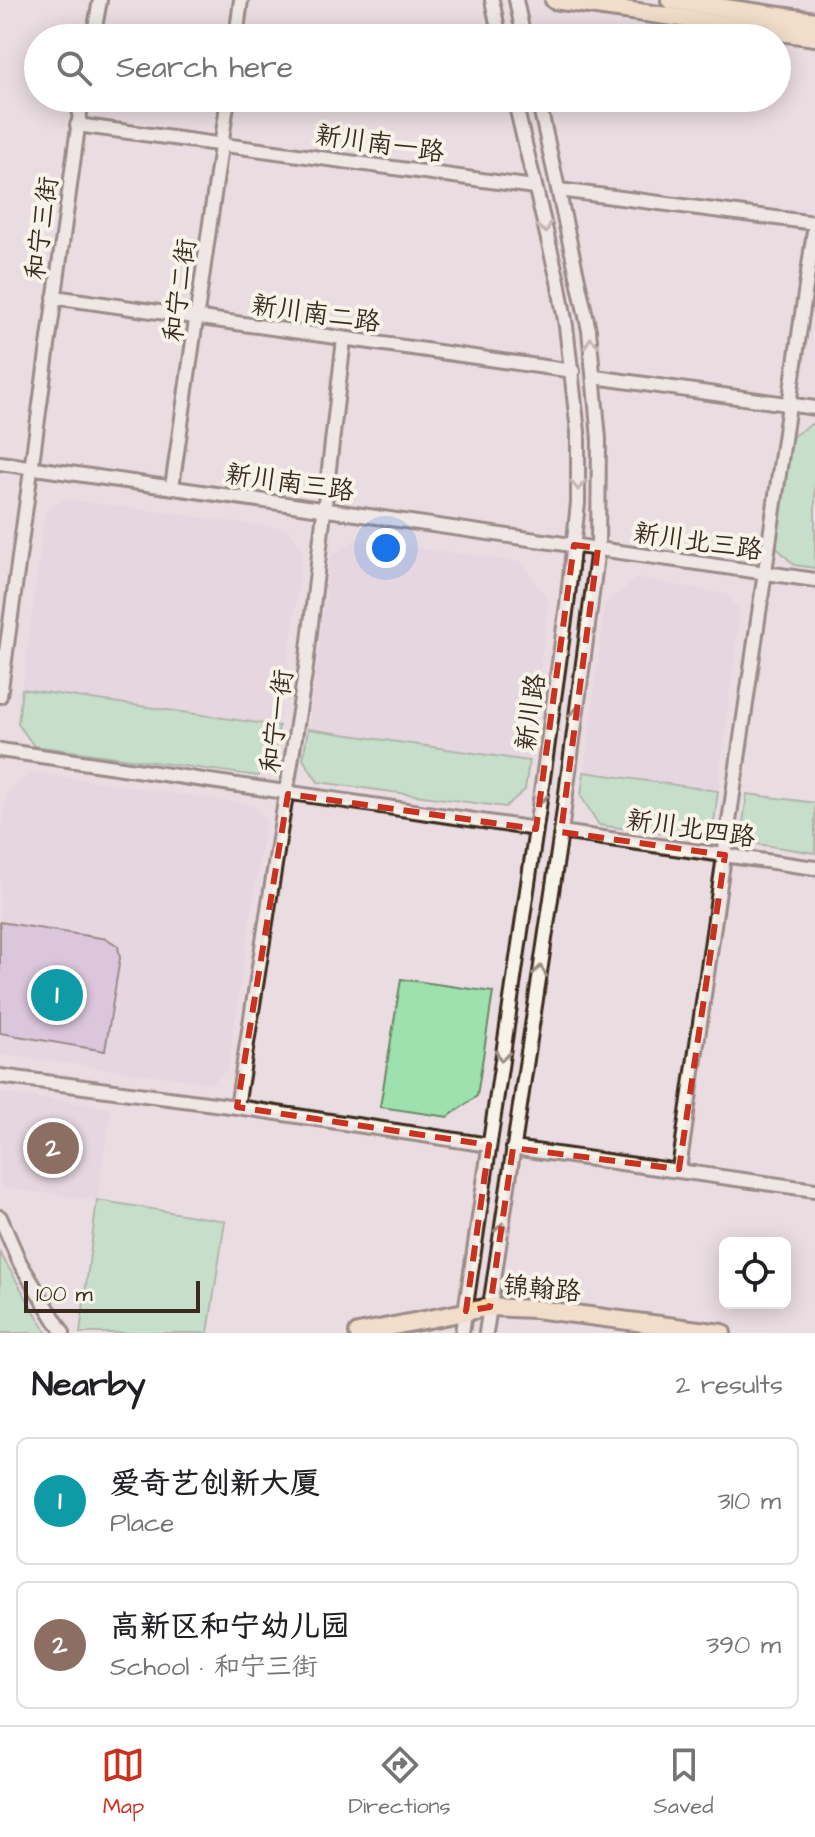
<!DOCTYPE html>
<html lang="en">
<head>
<meta charset="utf-8">
<style>
  body { margin:0; font-family:"Architects Daughter","LXGW WenKai TC",sans-serif; background:#f6f6f6; color:#202124 }
  .controls { position:absolute; right:24px; bottom:24px; display:grid; overflow:hidden; border-radius:12px; box-shadow:0 4px 20px #0003 }
  .controls button { width:72px; height:72px; display:grid; place-items:center; padding:0; border:0; border-bottom:2px solid #e0e0e0; background:#fff; color:#202124; font:40px sans-serif }
  .scale { position:absolute; left:24px; bottom:20px; width:176px; box-sizing:border-box; padding-left:8px; border:4px solid #3b2a1e; border-top:0; font-size:22px; line-height:28px; white-space:nowrap; color:#3b2a1e; -webkit-text-stroke:6px #f7f3e8; paint-order:stroke }
  .you { position:absolute; left:386px; top:548px; width:28px; height:28px; margin:-20px; border:6px solid #fff; border-radius:50%; background:#1a73e8; box-shadow:0 0 0 12px #1a73e833 }
  .badge { display:grid; place-items:center; width:52px; height:52px; border-radius:50%; background:#c8321e; color:#fff; font-size:26px; font-weight:700 }
  .pin { position:absolute; translate:-50% -50%; border:4px solid #fff; box-shadow:0 2px 8px #0006 }
  .list { margin:0; padding:0; list-style:none }
  h2 { display:flex; justify-content:space-between; align-items:center; height:104px; margin:0; padding:0 32px; font-size:34px }
  h2 small { font-size:26px; font-weight:400; color:#757577 }
  .list li { display:grid; grid-template-columns:52px 1fr auto; gap:24px; align-items:center; box-sizing:border-box; height:128px; margin:0 16px 16px; padding:0 16px; border:2px solid #e0e0e0; border-radius:12px }
  .list b { display:block; font-size:30px; white-space:nowrap }
  .list p { margin:0; font-size:26px; white-space:nowrap; color:#757577 }
  .list em { font-size:26px; font-style:normal; color:#757577 }
  .icon { flex:none; width:44px; height:44px; fill:none; stroke:currentColor; stroke-width:2; stroke-linecap:round; stroke-linejoin:round }
  .map { position:relative; flex:none; width:815px; height:1333px; overflow:hidden }
  .search { position:absolute; background:#fff; box-shadow:0 4px 20px #0003; left:24px; right:24px; top:24px; height:88px; display:flex; align-items:center; gap:20px; box-sizing:border-box; padding:0 28px; border-radius:44px; color:#757577; font-size:30px }
  .sheet { height:392px; background:#fff }
  nav { display:flex; justify-content:space-around; align-items:center; box-sizing:border-box; height:112px; border-top:2px solid #e0e0e0; background:#fff; font-size:22px; color:#757577 }
  nav a { display:grid; justify-items:center; gap:4px }
  nav .on { color:#c8321e }
  .map>svg:first-child { display:block }
  .built { fill:#e1cede }
  .green { fill:#9ce1ae; stroke:#6c8666; stroke-width:2 }
  .building { fill:#ccaad5; stroke:#3b2a1e; stroke-width:2 }
  .lines { fill:none; stroke-linecap:round; stroke-linejoin:round }
  .minor-casing { stroke:#3b2a1e; stroke-width:18 }
  .major-casing { stroke:#3b2a1e; stroke-width:22 }
  .minor { stroke:#f7f3e8; stroke-width:12 }
  .major { stroke:#faddab; stroke-width:16 }
  .oneway { stroke:#998e83 }
  .marked { fill:none; stroke:#c8321e; stroke-width:6; stroke-dasharray:16 10; stroke-linejoin:round }
  .labels { text-anchor:middle; stroke-width:8; stroke-linejoin:round; paint-order:stroke }
  .street-label { font-size:26px; fill:#3b2a1e; stroke:#f7f3e8 }
</style>
</head>
<body>
<div class="map">
<svg width="815" height="1333" viewBox="0 0 815 1333">
  <rect width="100%" height="100%" fill="#eadde2"/>
  <filter id="ink" filterUnits="userSpaceOnUse"><feTurbulence type="fractalNoise" baseFrequency=".0125" numOctaves="2"/><feDisplacementMap in="SourceGraphic" scale="16" xChannelSelector="R" yChannelSelector="G"/><feConvolveMatrix kernelMatrix="1 2 1 2 8 2 1 2 1" color-interpolation-filters="sRGB"/></filter>
  <g filter="url(#ink)">
    <!-- built -->
    <path class="built" d="M65,499L288,529L303,551L279,726L22,689L45,512Z
      M355,540L521,562L548,600L529,761L308,729L331,556Z
      M637,578L726,594L740,611L718,791L584,772L605,604Z
      M32,772L253,805L265,820L228,1069L211,1083L0,1054V839L7,791Z
      M0,1093L111,1108L97,1200L0,1187Z"/>
    <!-- green -->
    <path class="green" d="M813,423H815V568L794,565L775,546L790,438Z
      M22,689L279,726L273,763L258,776L34,746L18,724Z
      M308,729L529,761L525,790L505,807L318,782L303,759Z
      M584,772L718,791L714,822L694,838L599,825L581,796Z
      M747,794L815,803V853L757,844L743,823Z
      M401,979L493,992L477,1096L448,1117L380,1107Z
      M97,1200L225,1221L208,1333H80Z
      M0,1253L47,1333H0Z"/>
    <!-- building -->
    <path class="building" d="M0,922L107,939L118,946L120,958L105,1051L0,1033Z"/>
    <g class="lines">
      <defs>
        <path id="minor" d="M492,0L500,38
          M516,0L524,38
          M93,38L100,0
          M236,38L241,0
          M77,125L534,187
          M559,190L815,223
          M54,297L573,371
          M595,377L815,408
          M0,463L815,580
          M172,487L228,98
          M0,696L82,98
          M0,750L536,829
          M561,832L815,868
          M0,1076L237,1107L489,1145
          M237,1107L306,667L344,339
          M513,1148L815,1190
          M679,1169L815,224
          M0,1217L20,1263L63,1333
          M462,1333L536,829L567,605L578,503V432L566,326L558,281L514,98
          M486,1333L561,832L598,548L599,439L589,330L538,98"/>
        <path id="major" d="M554,0L815,37
          M670,0L815,21
          M358,1333L490,1307L535,1309L722,1333"/>
      </defs>
      <!-- minor casing -->
      <use href="#minor" class="minor-casing"/>
      <!-- major casing -->
      <use href="#major" class="major-casing"/>
      <!-- minor -->
      <use href="#minor" class="minor"/>
      <!-- major -->
      <use href="#major" class="major"/>
    </g>
    <!-- one-way arrows -->
    <defs><path id="oneway-chevron" d="M-2-3.5L2.5 0L-2 3.5" fill="none" stroke-width="1.6" stroke-linecap="round" stroke-linejoin="round" transform="scale(2)"/></defs>
    <g class="oneway">
      <use href="#oneway-chevron" transform="translate(545 228) rotate(76)"/>
      <use href="#oneway-chevron" transform="translate(591 343) rotate(-97)"/>
      <use href="#oneway-chevron" transform="translate(578 485) rotate(90)"/>
      <use href="#oneway-chevron" transform="translate(576 713) rotate(-83)"/>
      <use href="#oneway-chevron" transform="translate(540 799) rotate(98)"/>
      <use href="#oneway-chevron" transform="translate(540 971) rotate(-82)"/>
      <use href="#oneway-chevron" transform="translate(502 1056) rotate(98)"/>
      <use href="#oneway-chevron" transform="translate(502 1228) rotate(-82)"/>
    </g>
  </g>
  <!-- marked area -->
  <path d="M0 0H815V1333H0ZM574,545L598,548L561,832L725,855L679,1169L513,1148L490,1307L466,1311L489,1145L237,1107L288,794L536,829Z" fill="#eadde2" fill-opacity=".55" fill-rule="evenodd"/>
  <path class="marked" d="M574,545L598,548L561,832L725,855L679,1169L513,1148L490,1307L466,1311L489,1145L237,1107L288,794L536,829Z"/>
  <g class="labels">
    <!-- street labels -->
    <g class="street-label">
      <text transform="translate(380 143) rotate(8)" y="9">新川南一路</text>
      <text transform="translate(41 228) rotate(-82)" y="9">和宁三街</text>
      <text transform="translate(179 290) rotate(-82)" y="9">和宁二街</text>
      <text transform="translate(316 313) rotate(8)" y="9">新川南二路</text>
      <text transform="translate(290 482) rotate(8)" y="9">新川南三路</text>
      <text transform="translate(698 541) rotate(8)" y="9">新川北三路</text>
      <text transform="translate(530 712) rotate(-82)" y="9">新川路</text>
      <text transform="translate(276 721) rotate(-82)" y="9">和宁一街</text>
      <text transform="translate(691 828) rotate(8)" y="9">新川北四路</text>
      <text transform="translate(542 1288) rotate(5)" y="9">锦翰路</text>
    </g>
  </g>
</svg>
<div class="controls">
<button><svg class="icon" aria-label="locate" viewBox="0 0 24 24"><circle cx="12" cy="12" r="6"/><path d="M12 2v4M12 18v4M2 12h4M18 12h4"/></svg></button>
</div>
<div class="scale">100 m</div>
<div class="you"></div>
<div class="pin badge" style="left:57px;top:995px;background:#0f9aa8">1</div>
<div class="pin badge" style="left:53px;top:1148px;background:#8d6e63">2</div>
<div class="search"><svg class="icon" aria-label="search" viewBox="0 0 24 24"><circle cx="10" cy="10" r="6"/><path d="M15 15l6 6"/></svg>Search here</div>
</div>
<section class="sheet">
<h2>Nearby<small>2 results</small></h2>
<ul class="list">
<li><span class="badge" style="background:#0f9aa8">1</span><div><b>爱奇艺创新大厦</b><p>Place</p></div><em>310 m</em></li>
<li><span class="badge" style="background:#8d6e63">2</span><div><b>高新区和宁幼儿园</b><p>School · 和宁三街</p></div><em>390 m</em></li>
</ul>
</section>
<nav>
<a class="on"><svg class="icon" aria-label="map" viewBox="0 0 24 24"><path d="M3 6l6-2 6 2 6-2v14l-6 2-6-2-6 2zM9 4v14M15 6v14"/></svg>Map</a>
<a><svg class="icon" aria-label="directions" viewBox="0 0 24 24"><path d="M12 3l9 9-9 9-9-9zM9 14v-3h6M13 9l2 2-2 2"/></svg>Directions</a>
<a><svg class="icon" aria-label="saved" viewBox="0 0 24 24"><path d="M7 4h10v16l-5-4-5 4z"/></svg>Saved</a>
</nav>
</body>
</html>
